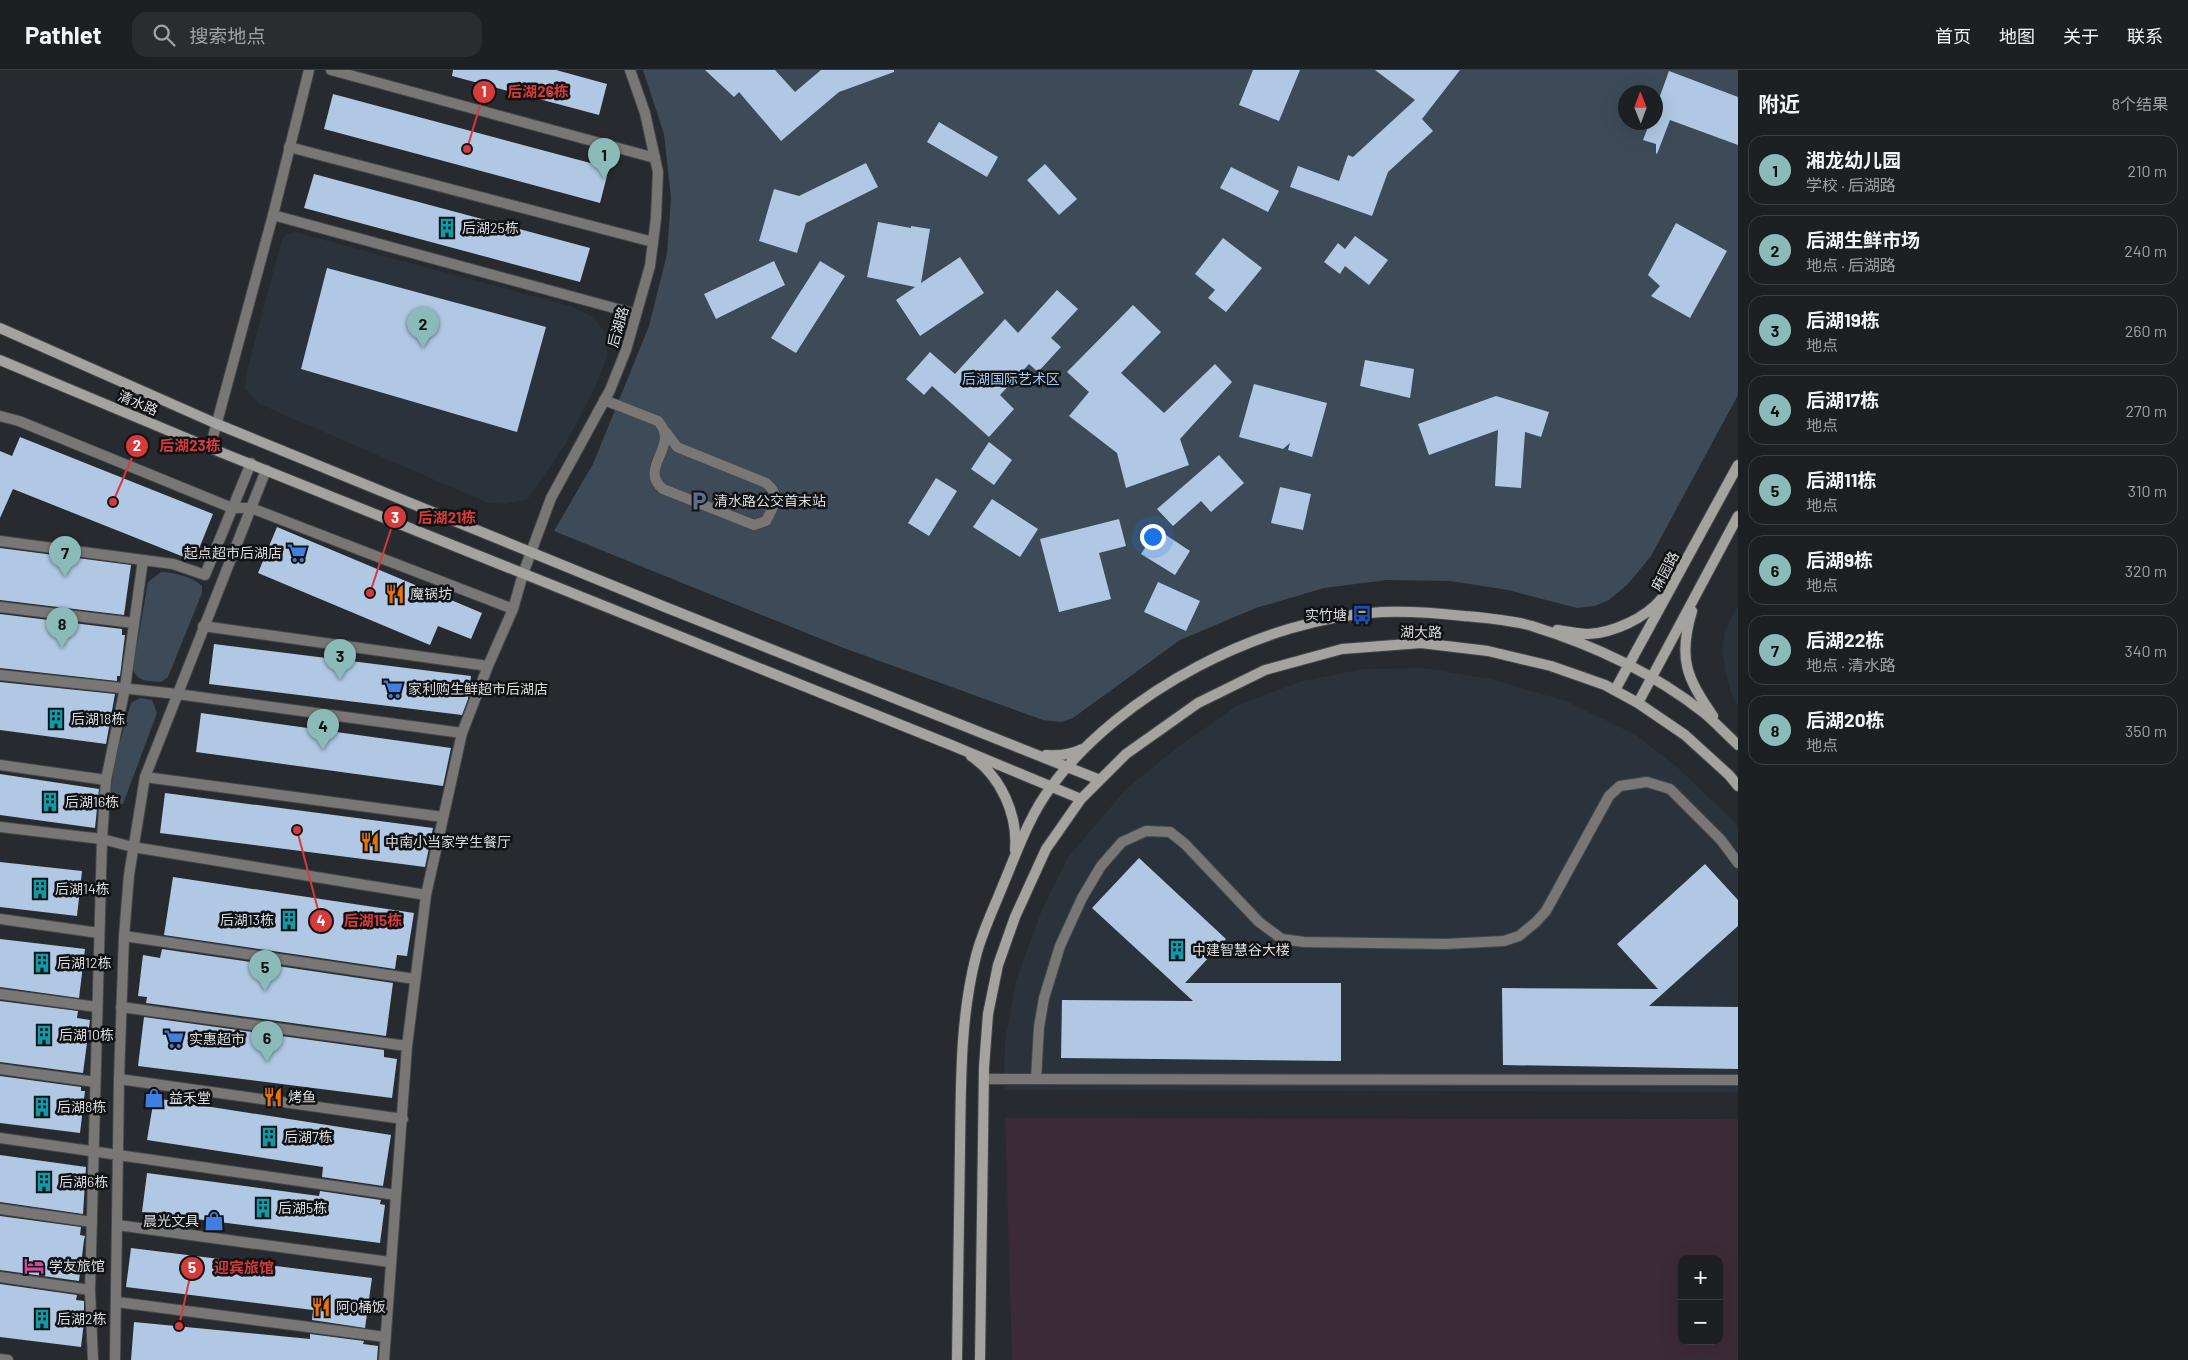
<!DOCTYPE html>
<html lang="zh">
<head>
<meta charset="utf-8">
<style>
  body { margin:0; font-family:Barlow,"Noto Sans SC",sans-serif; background:#2a2d2f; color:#f1f3f6 }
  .controls { position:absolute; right:15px; bottom:15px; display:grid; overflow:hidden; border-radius:10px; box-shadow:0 5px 20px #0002 }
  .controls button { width:45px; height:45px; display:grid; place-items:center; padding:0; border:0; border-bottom:1px solid #3b3e40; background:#1d2022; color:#f1f3f6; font:25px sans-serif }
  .compass { position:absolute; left:1618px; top:15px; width:45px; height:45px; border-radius:50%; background:#1d2022; box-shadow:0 5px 20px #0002; rotate:359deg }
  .you { position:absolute; left:1152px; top:466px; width:18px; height:18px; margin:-12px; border:4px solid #fff; border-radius:50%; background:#1a73e8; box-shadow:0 0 0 8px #1a73e833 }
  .badge { display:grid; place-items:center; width:32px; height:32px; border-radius:50%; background:#8bbbb9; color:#111; font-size:16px; font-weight:700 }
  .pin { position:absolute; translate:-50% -41px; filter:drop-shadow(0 1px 2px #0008) }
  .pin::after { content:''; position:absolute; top:26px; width:18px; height:15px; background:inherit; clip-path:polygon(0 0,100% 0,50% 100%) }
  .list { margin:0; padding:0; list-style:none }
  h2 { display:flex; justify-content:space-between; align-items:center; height:65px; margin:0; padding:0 20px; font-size:21px }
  h2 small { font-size:16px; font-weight:400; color:#a0a3a5 }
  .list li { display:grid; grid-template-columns:32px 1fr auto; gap:15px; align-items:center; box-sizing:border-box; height:70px; margin:0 10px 10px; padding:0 10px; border:1px solid #3b3e40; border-radius:15px }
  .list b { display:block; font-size:19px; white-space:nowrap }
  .list p { margin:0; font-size:16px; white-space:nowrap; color:#a0a3a5 }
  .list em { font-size:16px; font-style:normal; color:#a0a3a5 }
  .icon { flex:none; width:28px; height:28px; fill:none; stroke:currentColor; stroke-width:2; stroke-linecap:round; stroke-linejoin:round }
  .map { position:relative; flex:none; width:1738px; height:1290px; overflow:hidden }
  header { display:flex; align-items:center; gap:30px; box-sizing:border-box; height:70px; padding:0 25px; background:#1d2022; border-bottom:1px solid #3b3e40 }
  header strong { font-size:24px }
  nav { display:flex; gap:28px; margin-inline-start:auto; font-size:18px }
  .search { width:350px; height:45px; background:#2a2d2f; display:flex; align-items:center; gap:12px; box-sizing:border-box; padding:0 18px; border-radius:15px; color:#a0a3a5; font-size:19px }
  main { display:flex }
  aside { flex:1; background:#1d2022 }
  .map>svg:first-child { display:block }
  .built { fill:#2a323b }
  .industrial { fill:#3b2b37; fill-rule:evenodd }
  .green { fill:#3d4b59; fill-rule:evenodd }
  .building { fill:#b0c8e3 }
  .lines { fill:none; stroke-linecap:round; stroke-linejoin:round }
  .service-casing { stroke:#44474a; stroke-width:12 }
  .minor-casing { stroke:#44474a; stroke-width:12 }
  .secondary-casing { stroke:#44474a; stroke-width:12 }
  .service { stroke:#787775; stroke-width:10 }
  .minor { stroke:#787775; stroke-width:10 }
  .secondary { stroke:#a5a39f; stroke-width:10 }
  .labels { text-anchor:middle; stroke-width:5; stroke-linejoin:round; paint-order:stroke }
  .poi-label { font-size:14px; fill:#dbdde0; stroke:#111214; text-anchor:start }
  .street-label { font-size:14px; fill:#dbdde0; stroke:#111214 }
  .park-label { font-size:14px; fill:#9fc9f4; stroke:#111214 }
  .leader { fill:none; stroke:#d63a3a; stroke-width:2 }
  .callout-dot { fill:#d63a3a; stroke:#111214; stroke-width:2 }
  .mark-label { font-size:15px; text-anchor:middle; font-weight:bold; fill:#fff }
  .callout-label { font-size:15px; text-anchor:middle; font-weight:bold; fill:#d63a3a; stroke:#111214; stroke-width:5; stroke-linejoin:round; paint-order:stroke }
</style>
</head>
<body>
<header>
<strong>Pathlet</strong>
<div class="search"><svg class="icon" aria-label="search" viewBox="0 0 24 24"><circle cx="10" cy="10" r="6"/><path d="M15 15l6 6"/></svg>搜索地点</div>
<nav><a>首页</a><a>地图</a><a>关于</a><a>联系</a></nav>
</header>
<main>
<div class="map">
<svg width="1738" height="1290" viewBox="0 0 1738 1290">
  <rect width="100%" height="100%" fill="#272a2e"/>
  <!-- built -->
  <path class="built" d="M295,162L570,236L591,246L606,263L607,286L595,318L565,375L528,429L505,434L488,433L259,334L245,319L247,301L281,172L286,164Z
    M1738,535V636L1732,626L1726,605L1722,580L1725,560Z
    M1424,598L1491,609L1566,631L1636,665L1678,698L1734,751L1738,757V1022L1004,1020L1005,971L1016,910L1043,837L1068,787L1125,720L1179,676L1238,635L1302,611L1363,599Z"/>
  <!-- industrial -->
  <path class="industrial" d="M1005,1048L1738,1049V1290H1012ZM1682,1189H1719V1271H1682Z"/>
  <!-- green -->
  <path class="green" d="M643,0H1738V325L1651,486L1628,514L1609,530L1595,536L1577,538L1508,520L1450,511L1387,510L1324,518L1256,538L1180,570L1073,648L1061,652L1043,650L841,577L554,461L593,394L649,256L667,184L671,128L664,64ZM1626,22H1656V52H1626Z
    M161,502C174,502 192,507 202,516V523L168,607L161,612C149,611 136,612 133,598L148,512Z
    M140,628L152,630L157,643L123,734L110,732L114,693L131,633Z"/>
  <!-- building -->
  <path class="building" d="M453,0H556L607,14L599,45L452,6Z
    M705,0H775L795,22L821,0H894V2L839,22L781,71L739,22L734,27Z
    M1253,0H1300L1279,51L1239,35Z
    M1375,0H1460L1422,49L1433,61L1388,102L1372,146L1290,117L1298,96L1339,111L1348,85L1353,87L1415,30Z
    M1669,1L1738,27V75L1670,50L1657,84L1656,83V74L1643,70L1650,52H1656V37Z
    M333,24L609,98L600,133L324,59Z
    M939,52L998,87L987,107L927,72Z
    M866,93L878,117L806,153L797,183L759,171L774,119L799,126Z
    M1045,94L1077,129L1059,145L1027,110Z
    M1231,97L1279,121L1268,142L1220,118Z
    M314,104L590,178L580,212L304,138Z
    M878,152L911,158V156L930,159L921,213L960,187L984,223L920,266L896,230L915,217L867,207Z
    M1676,153L1727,181L1690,248L1651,226L1660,216L1648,205Z
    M1355,166L1388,190L1369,215L1345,196L1340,204L1324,192L1338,173L1345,179Z
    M1223,168L1262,198L1226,242L1208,228L1215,220L1195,204Z
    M774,191L785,215L716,249L704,224Z
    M820,191L845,206L796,283L771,268Z
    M327,198L546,257L517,362L301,299Z
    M1057,220L1078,239L1051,268L1061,277L1038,302L1029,294L1000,325L1014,339L989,367L932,316L924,325L906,309L930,282L955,304L1005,249L1018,263Z
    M1133,235L1161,262L1121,303L1164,343L1215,294L1232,312L1180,369L1189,395L1126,418L1117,383L1069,346L1089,322L1067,302Z
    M1365,290L1414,299L1410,328L1360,316Z
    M1254,314L1327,333L1312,387L1288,380L1290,373L1283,379L1239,367Z
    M1496,326L1549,342L1541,367L1525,362L1521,418L1495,416L1498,360L1429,385L1418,354Z
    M20,367L213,444L194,491L13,419L0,448V381L12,386Z
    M989,372L1012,390L994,415L971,399Z
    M1219,385L1244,413L1211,442L1201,431L1173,456L1157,439Z
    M936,408L957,421L929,466L908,453Z
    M1280,417L1311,424L1303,460L1271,453Z
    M992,429L1038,459L1020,487L973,457Z
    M1119,449L1126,476L1099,483L1111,529L1059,542L1040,469Z
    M277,457L482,543L471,569L438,556L430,575L258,503Z
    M1157,459L1190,481L1175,505L1141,484Z
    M0,478L131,495L124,545L0,530Z
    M1158,512L1200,531L1186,561L1144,542Z
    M0,544L122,559V565H125L120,606H117V611L0,598Z
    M214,574L471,606L468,629L462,645L209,614Z
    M0,612L115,624L106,674L0,660Z
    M201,643L451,678L443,716L196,682Z
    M0,704L99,719L95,758L0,745Z
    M165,723L433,758L425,797L160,763Z
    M1139,788L1226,869L1185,913H1341V991L1061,988L1062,930L1193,931L1092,838Z
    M0,792L82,801L77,846L0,837Z
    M1705,794L1738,830V856L1649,936L1738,937V999L1503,995L1502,918L1658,919L1617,874Z
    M173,807L414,843L407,886L397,885L395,899L164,865Z
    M0,869L85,879L79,928L0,917Z
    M162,879L393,913L386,966L146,933L147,927L138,926L143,885L160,888Z
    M0,931L78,941L77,948L90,950L83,1003L0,992Z
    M144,947L384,980V987L397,989L392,1028L138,996Z
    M0,1006L81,1017V1021H85L80,1063L0,1053Z
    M154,1028L391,1065L383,1116L322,1107L323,1097L147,1070Z
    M0,1085L86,1097L83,1144L0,1132Z
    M147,1103L319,1126L320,1121L381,1130L380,1134L385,1135L380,1173L142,1142Z
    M0,1146L81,1157L80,1165L85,1166L84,1170L79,1211L0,1200Z
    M131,1178L372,1208L365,1258L312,1250L313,1240L126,1217Z
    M0,1214L77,1225L76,1230L84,1231V1252L81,1277L0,1267Z
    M134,1252L310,1269V1264L364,1271L363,1274L378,1276L377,1290H131Z"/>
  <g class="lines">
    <defs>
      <path id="service" d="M331,0L655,88
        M289,77L653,172
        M273,145L636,244
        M0,346L19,351L232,438H251L513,539
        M0,471L143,490
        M0,537L134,553
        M203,556L488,596
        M0,605L177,624L462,663
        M0,695L106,710
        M145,707L443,747
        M0,757L102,769L133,777L426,825
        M0,849L99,863
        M124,866L415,909
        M0,924L97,937
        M121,937L407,976
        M0,999L95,1012
        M119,1009L403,1049
        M0,1068L396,1125
        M0,1139L92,1152
        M117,1155L390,1192
        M0,1207L90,1220
        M117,1232L385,1267
        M0,1289L8,1290
        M384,1290L407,976L426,825L462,663L488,596L513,539L523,504"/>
      <path id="minor" d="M604,330L658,351C681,376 637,398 663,419L754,455L766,451C774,435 782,426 766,413L677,377L666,362
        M210,378L273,145L309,0
        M523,504L551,428L610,320L626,280L650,196L656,148L658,102L645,43L630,0
        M984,1009L1738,1010
        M1036,1009L1039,957L1044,928L1060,876L1082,828L1101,796L1122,772L1146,761L1170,762L1185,774L1259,852L1282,869L1304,872L1445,874L1504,871L1519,866L1536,852L1546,841L1609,726L1620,716L1647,712L1670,719L1721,770L1738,793
        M93,1290L90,1220L102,769L106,710L125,618L143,490L173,494L205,505L251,393
        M115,1290L119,1009L124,866L129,805L145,707L266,400"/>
      <path id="secondary" d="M0,258L217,354L665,537L1100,710
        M0,290L210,378L951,675L1081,729
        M1692,541C1678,588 1686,607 1713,646
        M1557,560C1567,561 1578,564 1588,564C1613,563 1646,548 1662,528
        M1615,620L1738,395
        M1638,633L1738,446
        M1046,685C1059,686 1070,685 1082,679
        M971,686C1001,706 1018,745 1015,780
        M957,1290C958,1219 959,1148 960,1077C961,1013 960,948 976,886C982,862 994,838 1003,815C1017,782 1029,746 1051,717C1121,622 1264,548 1382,542C1409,541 1437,543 1464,546C1486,548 1511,550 1532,556C1593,575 1652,602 1703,642C1715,652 1726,664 1738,675
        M980,1290L984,997L988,944L998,895L1015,847L1046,779L1081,729L1126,684L1198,633L1265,600L1342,579L1421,573L1488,581L1551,596L1605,615L1638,633L1685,665L1729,705L1738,716"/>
    </defs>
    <!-- service casing -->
    <use href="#service" class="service-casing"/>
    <!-- minor casing -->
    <use href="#minor" class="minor-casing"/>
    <!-- secondary casing -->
    <use href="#secondary" class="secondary-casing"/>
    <!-- service -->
    <use href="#service" class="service"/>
    <!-- minor -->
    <use href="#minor" class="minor"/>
    <!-- secondary -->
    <use href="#secondary" class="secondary"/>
  </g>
  <!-- icons -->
  <defs>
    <symbol id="building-bare" viewBox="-9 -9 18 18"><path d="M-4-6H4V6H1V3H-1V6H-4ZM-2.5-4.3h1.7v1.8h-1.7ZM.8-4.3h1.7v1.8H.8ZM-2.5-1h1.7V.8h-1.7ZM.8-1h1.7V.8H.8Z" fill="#0f9aa8" stroke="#111214" stroke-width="2.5" paint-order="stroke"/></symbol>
    <symbol id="parking-bare" viewBox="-9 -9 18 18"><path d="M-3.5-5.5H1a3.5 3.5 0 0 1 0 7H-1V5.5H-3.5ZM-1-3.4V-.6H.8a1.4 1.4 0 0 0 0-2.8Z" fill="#5c6f8a" stroke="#111214" stroke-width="2.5" paint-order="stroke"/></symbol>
    <symbol id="supermarket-bare" viewBox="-9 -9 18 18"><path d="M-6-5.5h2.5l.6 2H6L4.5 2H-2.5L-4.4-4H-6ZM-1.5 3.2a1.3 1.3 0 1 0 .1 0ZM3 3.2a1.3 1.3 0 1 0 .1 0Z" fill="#3f7fe0" stroke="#111214" stroke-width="2.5" paint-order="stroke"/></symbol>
    <symbol id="restaurant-bare" viewBox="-9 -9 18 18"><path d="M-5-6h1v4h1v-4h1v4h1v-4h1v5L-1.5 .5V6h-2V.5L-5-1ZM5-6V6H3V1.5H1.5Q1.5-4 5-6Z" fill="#e8710a" stroke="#111214" stroke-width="2.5" paint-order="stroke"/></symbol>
    <symbol id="bus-bare" viewBox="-9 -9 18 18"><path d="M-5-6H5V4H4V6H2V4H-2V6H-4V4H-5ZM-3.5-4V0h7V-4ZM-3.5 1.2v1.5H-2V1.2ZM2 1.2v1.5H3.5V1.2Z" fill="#1a4fb4" stroke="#111214" stroke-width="2.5" paint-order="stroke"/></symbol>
    <symbol id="shop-bare" viewBox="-9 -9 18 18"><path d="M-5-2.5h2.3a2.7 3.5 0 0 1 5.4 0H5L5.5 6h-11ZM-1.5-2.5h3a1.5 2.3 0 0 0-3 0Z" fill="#3f7fe0" stroke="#111214" stroke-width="2.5" paint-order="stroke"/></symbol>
    <symbol id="hotel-bare" viewBox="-9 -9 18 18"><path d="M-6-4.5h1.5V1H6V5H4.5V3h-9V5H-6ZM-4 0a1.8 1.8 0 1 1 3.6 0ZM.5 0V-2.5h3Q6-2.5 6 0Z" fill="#d1479c" stroke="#111214" stroke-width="2.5" paint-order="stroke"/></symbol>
  </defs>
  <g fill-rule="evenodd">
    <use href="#building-bare" x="433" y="144" width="28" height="28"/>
    <use href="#parking-bare" x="685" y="417" width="28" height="28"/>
    <use href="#supermarket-bare" x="283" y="469" width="28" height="28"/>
    <use href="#restaurant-bare" x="381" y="510" width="28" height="28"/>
    <use href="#bus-bare" x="1348" y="531" width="28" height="28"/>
    <use href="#supermarket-bare" x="379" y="605" width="28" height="28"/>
    <use href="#building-bare" x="42" y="635" width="28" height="28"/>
    <use href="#building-bare" x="36" y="718" width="28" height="28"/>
    <use href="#restaurant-bare" x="356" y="758" width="28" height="28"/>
    <use href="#building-bare" x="26" y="805" width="28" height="28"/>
    <use href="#building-bare" x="275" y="836" width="28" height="28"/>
    <use href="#building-bare" x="1163" y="866" width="28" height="28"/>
    <use href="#building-bare" x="28" y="879" width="28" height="28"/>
    <use href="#building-bare" x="30" y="951" width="28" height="28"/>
    <use href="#supermarket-bare" x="160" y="955" width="28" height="28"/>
    <use href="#restaurant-bare" x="259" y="1013" width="28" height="28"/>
    <use href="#shop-bare" x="140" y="1014" width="28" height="28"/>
    <use href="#building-bare" x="28" y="1023" width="28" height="28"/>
    <use href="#building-bare" x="255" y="1053" width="28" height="28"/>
    <use href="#building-bare" x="30" y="1098" width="28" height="28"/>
    <use href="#building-bare" x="249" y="1124" width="28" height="28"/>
    <use href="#shop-bare" x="200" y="1137" width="28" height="28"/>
    <use href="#hotel-bare" x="20" y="1182" width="28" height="28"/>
    <use href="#restaurant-bare" x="307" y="1223" width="28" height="28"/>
    <use href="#building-bare" x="28" y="1235" width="28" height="28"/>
  </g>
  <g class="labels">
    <!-- poi labels -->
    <g class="poi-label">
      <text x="462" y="163">后湖25栋</text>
      <text x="714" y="436">清水路公交首末站</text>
      <text x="282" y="488" text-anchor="end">起点超市后湖店</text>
      <text x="410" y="529">魔锅坊</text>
      <text x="1347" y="550" text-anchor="end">实竹塘</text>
      <text x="408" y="624">家利购生鲜超市后湖店</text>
      <text x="71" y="654">后湖18栋</text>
      <text x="65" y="737">后湖16栋</text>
      <text x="385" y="777">中南小当家学生餐厅</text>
      <text x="55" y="824">后湖14栋</text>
      <text x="274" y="855" text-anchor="end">后湖13栋</text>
      <text x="1192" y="885">中建智慧谷大楼</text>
      <text x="57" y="898">后湖12栋</text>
      <text x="59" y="970">后湖10栋</text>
      <text x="189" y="974">实惠超市</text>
      <text x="288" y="1032">烤鱼</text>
      <text x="169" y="1033">益禾堂</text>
      <text x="57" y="1042">后湖8栋</text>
      <text x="284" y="1072">后湖7栋</text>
      <text x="59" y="1117">后湖6栋</text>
      <text x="278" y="1143">后湖5栋</text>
      <text x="199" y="1156" text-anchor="end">晨光文具</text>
      <text x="49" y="1201">学友旅馆</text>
      <text x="336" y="1242">阿Q桶饭</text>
      <text x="57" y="1254">后湖2栋</text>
    </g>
    <!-- street labels -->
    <g class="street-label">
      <text transform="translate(618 257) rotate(-74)" y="5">后湖路</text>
      <text transform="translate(138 333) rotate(23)" y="5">清水路</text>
      <text transform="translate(1665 501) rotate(-62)" y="5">麻园路</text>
      <text transform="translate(1421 562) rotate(1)" y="5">湖大路</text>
    </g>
    <!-- park labels -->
    <g class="park-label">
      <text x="1011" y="314">后湖国际艺术区</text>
    </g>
  </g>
  <!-- callouts -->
  <path class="leader" d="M467 79L484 22M113 432L137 376M370 523L395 447M297 760L321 851M179 1256L192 1198"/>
  <g class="callout-dot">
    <circle cx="467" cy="79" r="5"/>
    <circle cx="113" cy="432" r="5"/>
    <circle cx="370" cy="523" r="5"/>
    <circle cx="297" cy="760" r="5"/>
    <circle cx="179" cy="1256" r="5"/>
    <circle cx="484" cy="22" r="12"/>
    <circle cx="137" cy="376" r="12"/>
    <circle cx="395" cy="447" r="12"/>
    <circle cx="321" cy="851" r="12"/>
    <circle cx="192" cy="1198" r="12"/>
  </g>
  <g class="mark-label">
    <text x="484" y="27">1</text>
    <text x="137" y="381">2</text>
    <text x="395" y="453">3</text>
    <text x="321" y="856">4</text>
    <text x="192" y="1203">5</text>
  </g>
  <g class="callout-label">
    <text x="538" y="27">后湖26栋</text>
    <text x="190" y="381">后湖23栋</text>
    <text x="447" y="453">后湖21栋</text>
    <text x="373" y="856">后湖15栋</text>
    <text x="244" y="1203">迎宾旅馆</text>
  </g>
</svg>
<div class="controls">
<button>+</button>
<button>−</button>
</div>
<svg class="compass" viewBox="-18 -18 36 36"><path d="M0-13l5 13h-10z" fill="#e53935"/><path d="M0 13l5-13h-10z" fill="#a0a3a5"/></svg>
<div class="you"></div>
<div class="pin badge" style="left:604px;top:109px">1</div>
<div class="pin badge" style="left:423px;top:278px">2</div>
<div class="pin badge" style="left:340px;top:610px">3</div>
<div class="pin badge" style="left:323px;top:680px">4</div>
<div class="pin badge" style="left:265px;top:921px">5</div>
<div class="pin badge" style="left:267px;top:992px">6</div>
<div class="pin badge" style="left:65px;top:507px">7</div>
<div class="pin badge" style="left:62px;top:578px">8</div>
</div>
<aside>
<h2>附近<small>8个结果</small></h2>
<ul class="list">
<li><span class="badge">1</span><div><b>湘龙幼儿园</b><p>学校 · 后湖路</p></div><em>210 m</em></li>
<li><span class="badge">2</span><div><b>后湖生鲜市场</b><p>地点 · 后湖路</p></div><em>240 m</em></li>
<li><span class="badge">3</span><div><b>后湖19栋</b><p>地点</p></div><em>260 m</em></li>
<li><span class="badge">4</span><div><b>后湖17栋</b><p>地点</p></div><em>270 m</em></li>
<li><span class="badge">5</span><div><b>后湖11栋</b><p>地点</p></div><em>310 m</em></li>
<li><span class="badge">6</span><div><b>后湖9栋</b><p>地点</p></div><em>320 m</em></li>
<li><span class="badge">7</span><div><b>后湖22栋</b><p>地点 · 清水路</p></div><em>340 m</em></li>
<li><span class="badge">8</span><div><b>后湖20栋</b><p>地点</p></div><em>350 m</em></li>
</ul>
</aside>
</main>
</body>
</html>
